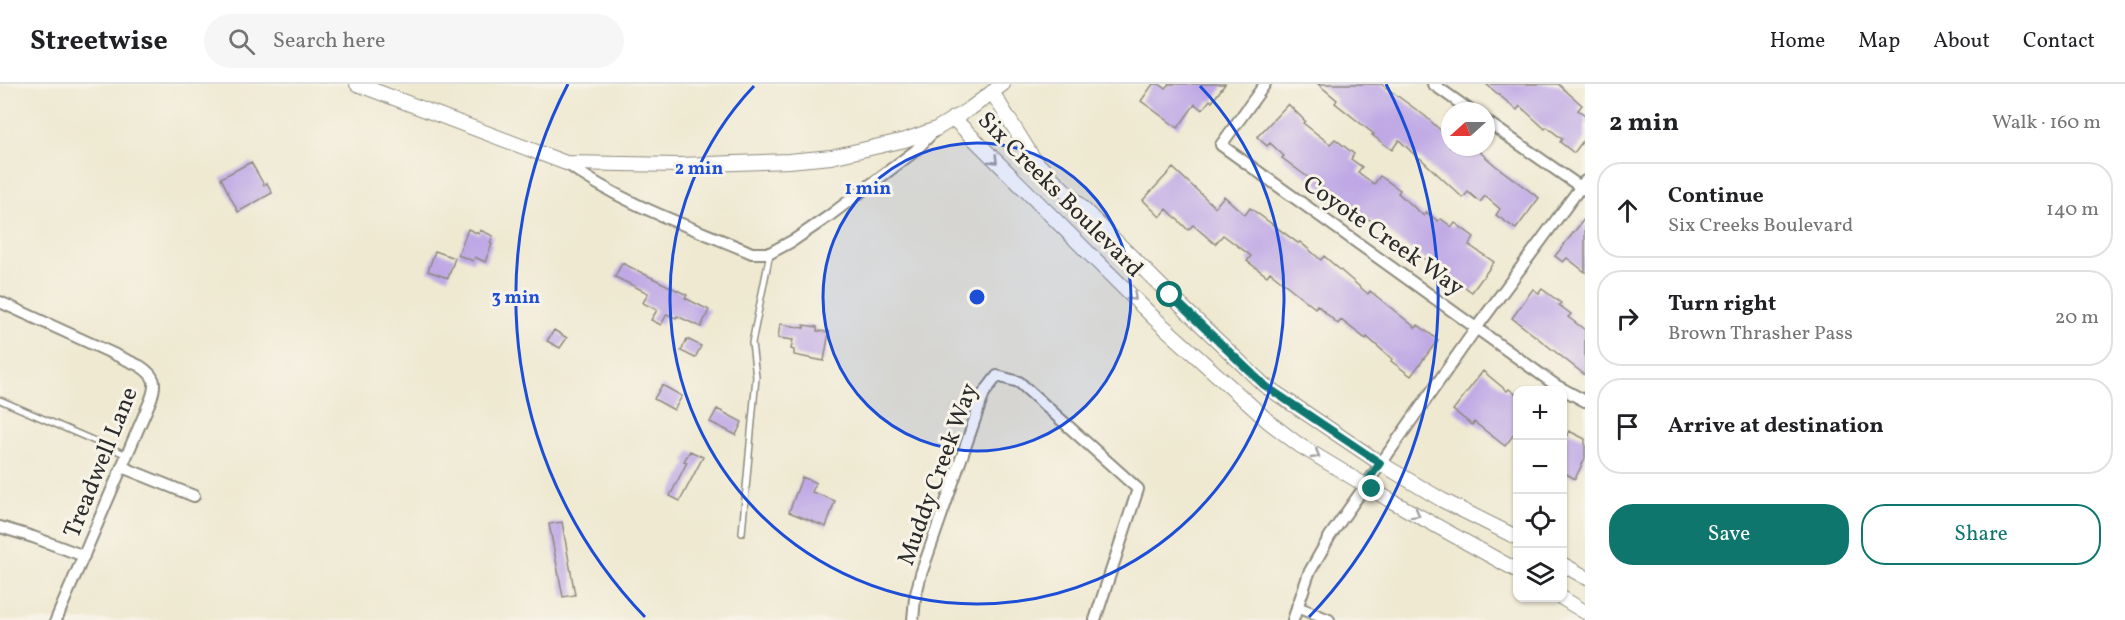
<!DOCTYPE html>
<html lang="en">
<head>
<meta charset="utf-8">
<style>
  body { margin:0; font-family:Vollkorn,serif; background:#f6f6f6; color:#202124 }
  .controls { position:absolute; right:18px; bottom:18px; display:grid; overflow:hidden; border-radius:12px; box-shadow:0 2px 4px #0004 }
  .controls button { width:54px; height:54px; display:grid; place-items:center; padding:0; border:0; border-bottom:2px solid #e0e0e0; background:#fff; color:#202124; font:30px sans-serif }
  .compass { position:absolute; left:1441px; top:18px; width:54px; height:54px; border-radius:50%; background:#fff; box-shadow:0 2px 4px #0004; rotate:249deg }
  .stop { position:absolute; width:18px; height:18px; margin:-14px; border:4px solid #0f766e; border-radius:50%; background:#fff }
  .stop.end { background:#0f766e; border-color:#fff; box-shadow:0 2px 6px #0008 }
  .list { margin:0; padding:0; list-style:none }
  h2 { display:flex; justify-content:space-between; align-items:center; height:78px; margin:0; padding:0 24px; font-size:26px }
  h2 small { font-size:20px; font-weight:400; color:#757577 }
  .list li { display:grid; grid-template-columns:39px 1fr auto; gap:18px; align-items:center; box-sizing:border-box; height:96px; margin:0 12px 12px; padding:0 12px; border:2px solid #e0e0e0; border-radius:24px }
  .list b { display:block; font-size:22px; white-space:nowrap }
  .list p { margin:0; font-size:20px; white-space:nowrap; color:#757577 }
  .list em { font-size:20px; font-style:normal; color:#757577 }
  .actions { display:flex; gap:12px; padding:18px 24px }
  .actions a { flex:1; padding:14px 0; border:2px solid #0f766e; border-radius:24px; text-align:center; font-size:21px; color:#0f766e }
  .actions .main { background:#0f766e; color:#fff }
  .icon { flex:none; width:33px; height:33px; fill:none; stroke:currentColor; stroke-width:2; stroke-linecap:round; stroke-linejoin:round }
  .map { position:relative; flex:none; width:1585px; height:536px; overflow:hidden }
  header { display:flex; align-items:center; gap:36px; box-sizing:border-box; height:84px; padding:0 30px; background:#fff; border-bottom:2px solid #e0e0e0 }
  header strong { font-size:28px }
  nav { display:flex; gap:33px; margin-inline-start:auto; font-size:21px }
  .search { width:420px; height:54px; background:#f6f6f6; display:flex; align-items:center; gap:15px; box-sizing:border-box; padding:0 21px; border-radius:33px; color:#757577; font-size:22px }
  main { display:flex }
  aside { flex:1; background:#fff }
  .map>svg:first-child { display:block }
  .building { fill:#bfa8e5 }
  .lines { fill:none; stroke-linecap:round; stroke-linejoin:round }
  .service-casing { stroke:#8d8a7e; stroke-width:8 }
  .minor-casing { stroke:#8d8a7e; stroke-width:14 }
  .tertiary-casing { stroke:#8d8a7e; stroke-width:16 }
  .service { stroke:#fff; stroke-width:5 }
  .minor { stroke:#fff; stroke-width:10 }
  .tertiary { stroke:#fff; stroke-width:14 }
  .oneway { stroke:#a0a0a0 }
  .route { stroke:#0f766e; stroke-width:8 }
  .ring { fill:none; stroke:#1d4ed8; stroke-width:3 }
  .labels { text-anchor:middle; stroke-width:6; stroke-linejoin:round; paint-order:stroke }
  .street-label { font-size:24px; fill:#2b2b2b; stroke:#f7f3e8 }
  .centre { fill:#1d4ed8; stroke:#f7f3e8; stroke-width:3 }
  .ring-label { font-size:18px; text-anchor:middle; font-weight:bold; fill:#1d4ed8; stroke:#f7f3e8; stroke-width:6; stroke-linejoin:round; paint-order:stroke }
</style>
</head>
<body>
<header>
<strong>Streetwise</strong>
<div class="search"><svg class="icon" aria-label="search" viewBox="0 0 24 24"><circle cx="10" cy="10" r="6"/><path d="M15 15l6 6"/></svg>Search here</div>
<nav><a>Home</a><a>Map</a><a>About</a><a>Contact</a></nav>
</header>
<main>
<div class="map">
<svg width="1585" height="536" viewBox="0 0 1585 536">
  <rect width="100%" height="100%" fill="#f7f3e8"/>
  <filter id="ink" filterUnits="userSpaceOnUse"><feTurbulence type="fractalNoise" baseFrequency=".0167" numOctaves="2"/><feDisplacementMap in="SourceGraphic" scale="12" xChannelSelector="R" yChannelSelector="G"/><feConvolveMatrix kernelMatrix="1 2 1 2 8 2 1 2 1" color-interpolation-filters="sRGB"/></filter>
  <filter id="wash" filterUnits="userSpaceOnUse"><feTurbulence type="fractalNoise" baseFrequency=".008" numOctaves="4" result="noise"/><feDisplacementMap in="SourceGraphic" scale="24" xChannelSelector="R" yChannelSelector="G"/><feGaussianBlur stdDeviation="1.35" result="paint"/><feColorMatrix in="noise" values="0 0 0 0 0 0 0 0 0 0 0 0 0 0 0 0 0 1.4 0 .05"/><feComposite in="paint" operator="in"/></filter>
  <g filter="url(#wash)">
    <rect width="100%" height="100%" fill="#efe9d1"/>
    <g id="blocks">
      <!-- building -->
      <path class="building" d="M1153,0H1159L1165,4L1169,0H1225L1212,18L1210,16L1202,26L1195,20L1178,44L1141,17Z
        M1318,0H1381L1425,32L1450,55V63H1474L1496,82L1539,114L1516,145L1496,131L1500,125L1485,112L1480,118L1468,108L1463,114L1420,74L1419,75L1399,56L1392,66L1372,51L1374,50L1335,19L1337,16Z
        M1486,0H1558L1582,21L1578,26L1585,31V54L1574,69L1560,58L1562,55L1547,43L1545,45L1520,22L1517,26Z
        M1288,20L1305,37L1303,39L1330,60L1335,55L1354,70L1351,75L1362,83L1358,88L1374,100L1380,92L1400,106L1398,109L1424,132L1426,128L1438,137L1441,135L1452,143L1455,139L1474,153L1469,161L1494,178L1472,208L1399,157L1378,138L1376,140L1351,124L1302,89L1282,74L1284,72L1270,59L1267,62L1257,53Z
        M251,78L264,101L267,99L272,109L238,128L221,94Z
        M1173,84L1215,123L1224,112L1245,131L1250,124L1298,159L1300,158L1321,176L1324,172L1368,210L1370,207L1416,244L1418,241L1438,256L1411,292L1391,277L1392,275L1367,253L1366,255L1341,236L1338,240L1317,221L1315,224L1270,188L1267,192L1247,177L1251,172L1223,151L1215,160L1193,141L1188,146L1167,125L1160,133L1143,116Z
        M1585,134V188L1567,174L1563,178L1555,172Z
        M468,145L479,150L480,146L493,152L490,159L492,160L485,178L475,173L473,177L458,171Z
        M435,167L455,174L448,194L428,187Z
        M622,179L687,211L685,214L709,226L701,243L677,232L676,234L667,230L661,241L651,236L657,226L643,219L648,209L615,193Z
        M1533,205L1539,209L1542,205L1561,219L1559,221L1571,230L1568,233L1585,246V291L1512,234Z
        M780,240L804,244V241L817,243V247L829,248L824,277L794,271V266L791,265L793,256L778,254Z
        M554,246L567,254L560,264L547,257Z
        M687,255L701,262L695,274L681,267Z
        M1483,287L1507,307L1509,305L1518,312V345L1505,362L1474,338L1472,341L1453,326Z
        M662,301L682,312L674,326L654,315Z
        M717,325L742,338L736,351L710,338Z
        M1569,347L1585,355V374L1575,395L1563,388V361Z
        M690,367L703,373L680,417L670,412L687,378L684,377Z
        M802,393L816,399L812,408L835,417L826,443L789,428Z
        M562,438L575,511L563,513L549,440Z"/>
    </g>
  </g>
  <g filter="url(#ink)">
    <use href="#blocks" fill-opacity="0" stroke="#8d8a7e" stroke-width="1.5"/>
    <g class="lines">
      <defs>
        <path id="service" d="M0,316L127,371
          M742,449L756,293L752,259L770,169"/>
        <path id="minor" d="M1265,0L1221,61L1557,302L1585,317
          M1433,0L1471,27
          M1486,37L1585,106
          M566,79C621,120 689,142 752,169H770L794,156L829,132L915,67L935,46
          M0,218L140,282C155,292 157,298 151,315L56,536
          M122,383L194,412
          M0,443L33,453L84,472
          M1297,523L1329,536
          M913,536L915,514L921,490L984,309L997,292L1019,298L1138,405L1095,536
          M1293,536L1309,489L1330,452L1477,243L1585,97"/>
        <path id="tertiary" d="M357,0L566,79L679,81L789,77L831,73L905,56L936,45L971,24L1003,0
          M992,8L1035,77L1170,211L1264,301L1380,379L1442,416L1518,454
          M953,34L1153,233L1269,338L1299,361L1388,415L1518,487
          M1562,480L1585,493
          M1562,514L1585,528"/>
      </defs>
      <!-- service casing -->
      <use href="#service" class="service-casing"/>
      <!-- minor casing -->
      <use href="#minor" class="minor-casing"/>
      <!-- tertiary casing -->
      <use href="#tertiary" class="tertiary-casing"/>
      <!-- service -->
      <use href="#service" class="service"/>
      <!-- minor -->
      <use href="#minor" class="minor"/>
      <!-- tertiary -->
      <use href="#tertiary" class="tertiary"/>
    </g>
    <!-- one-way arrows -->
    <defs><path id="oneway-chevron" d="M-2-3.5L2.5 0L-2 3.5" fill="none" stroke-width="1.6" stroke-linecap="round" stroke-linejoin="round" transform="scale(1.5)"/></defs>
    <g class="oneway">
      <use href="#oneway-chevron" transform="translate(994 76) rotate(45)"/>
      <use href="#oneway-chevron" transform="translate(1133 213) rotate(44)"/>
      <use href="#oneway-chevron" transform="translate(1316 371) rotate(31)"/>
      <use href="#oneway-chevron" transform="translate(1416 430) rotate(29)"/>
    </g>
  </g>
  <g class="lines" filter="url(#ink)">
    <!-- route -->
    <path class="route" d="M1170,211L1264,301L1380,379L1365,401L1372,405"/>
  </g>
  <!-- distance rings -->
  <circle cx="977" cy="213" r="154" fill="#1d4ed8" fill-opacity=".12"/>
  <g class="ring">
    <circle cx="977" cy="213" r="154"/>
    <path d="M1200 2A307 307 0 1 1 754 2"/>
    <path d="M645 533A461 461 0 0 1 568 0M1386 0A461 461 0 0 1 1309 533"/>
  </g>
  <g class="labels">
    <!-- street labels -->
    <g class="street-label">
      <text transform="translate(1061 110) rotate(45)" y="8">Six Creeks Boulevard</text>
      <text transform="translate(1384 151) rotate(35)" y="8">Coyote Creek Way</text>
      <text transform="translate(100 378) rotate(-68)" y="8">Treadwell Lane</text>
      <text transform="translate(937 390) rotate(-70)" y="8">Muddy Creek Way</text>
    </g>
  </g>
  <circle cx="977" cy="213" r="9" class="centre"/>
  <g class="ring-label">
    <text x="699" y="90">2 min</text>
    <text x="868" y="110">1 min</text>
    <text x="516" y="219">3 min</text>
  </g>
</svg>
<div class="controls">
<button>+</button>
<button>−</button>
<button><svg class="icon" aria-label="locate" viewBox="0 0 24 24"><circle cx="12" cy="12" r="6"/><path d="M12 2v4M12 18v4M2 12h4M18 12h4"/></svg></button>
<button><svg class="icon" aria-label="layers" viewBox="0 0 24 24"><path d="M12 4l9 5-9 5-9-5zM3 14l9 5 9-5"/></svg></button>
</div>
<svg class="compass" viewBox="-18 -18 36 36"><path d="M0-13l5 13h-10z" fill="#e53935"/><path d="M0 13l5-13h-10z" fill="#757577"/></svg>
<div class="stop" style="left:1170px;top:211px"></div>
<div class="stop end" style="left:1372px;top:405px"></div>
</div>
<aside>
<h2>2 min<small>Walk · 160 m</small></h2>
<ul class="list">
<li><svg class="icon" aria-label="ahead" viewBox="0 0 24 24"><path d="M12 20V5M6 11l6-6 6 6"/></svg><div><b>Continue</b><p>Six Creeks Boulevard</p></div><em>140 m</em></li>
<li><svg class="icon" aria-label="right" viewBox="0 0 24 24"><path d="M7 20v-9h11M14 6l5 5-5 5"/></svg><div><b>Turn right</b><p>Brown Thrasher Pass</p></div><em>20 m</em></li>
<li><svg class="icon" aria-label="arrive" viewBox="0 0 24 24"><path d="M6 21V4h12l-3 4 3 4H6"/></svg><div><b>Arrive at destination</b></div></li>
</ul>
<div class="actions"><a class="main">Save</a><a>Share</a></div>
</aside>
</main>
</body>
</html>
